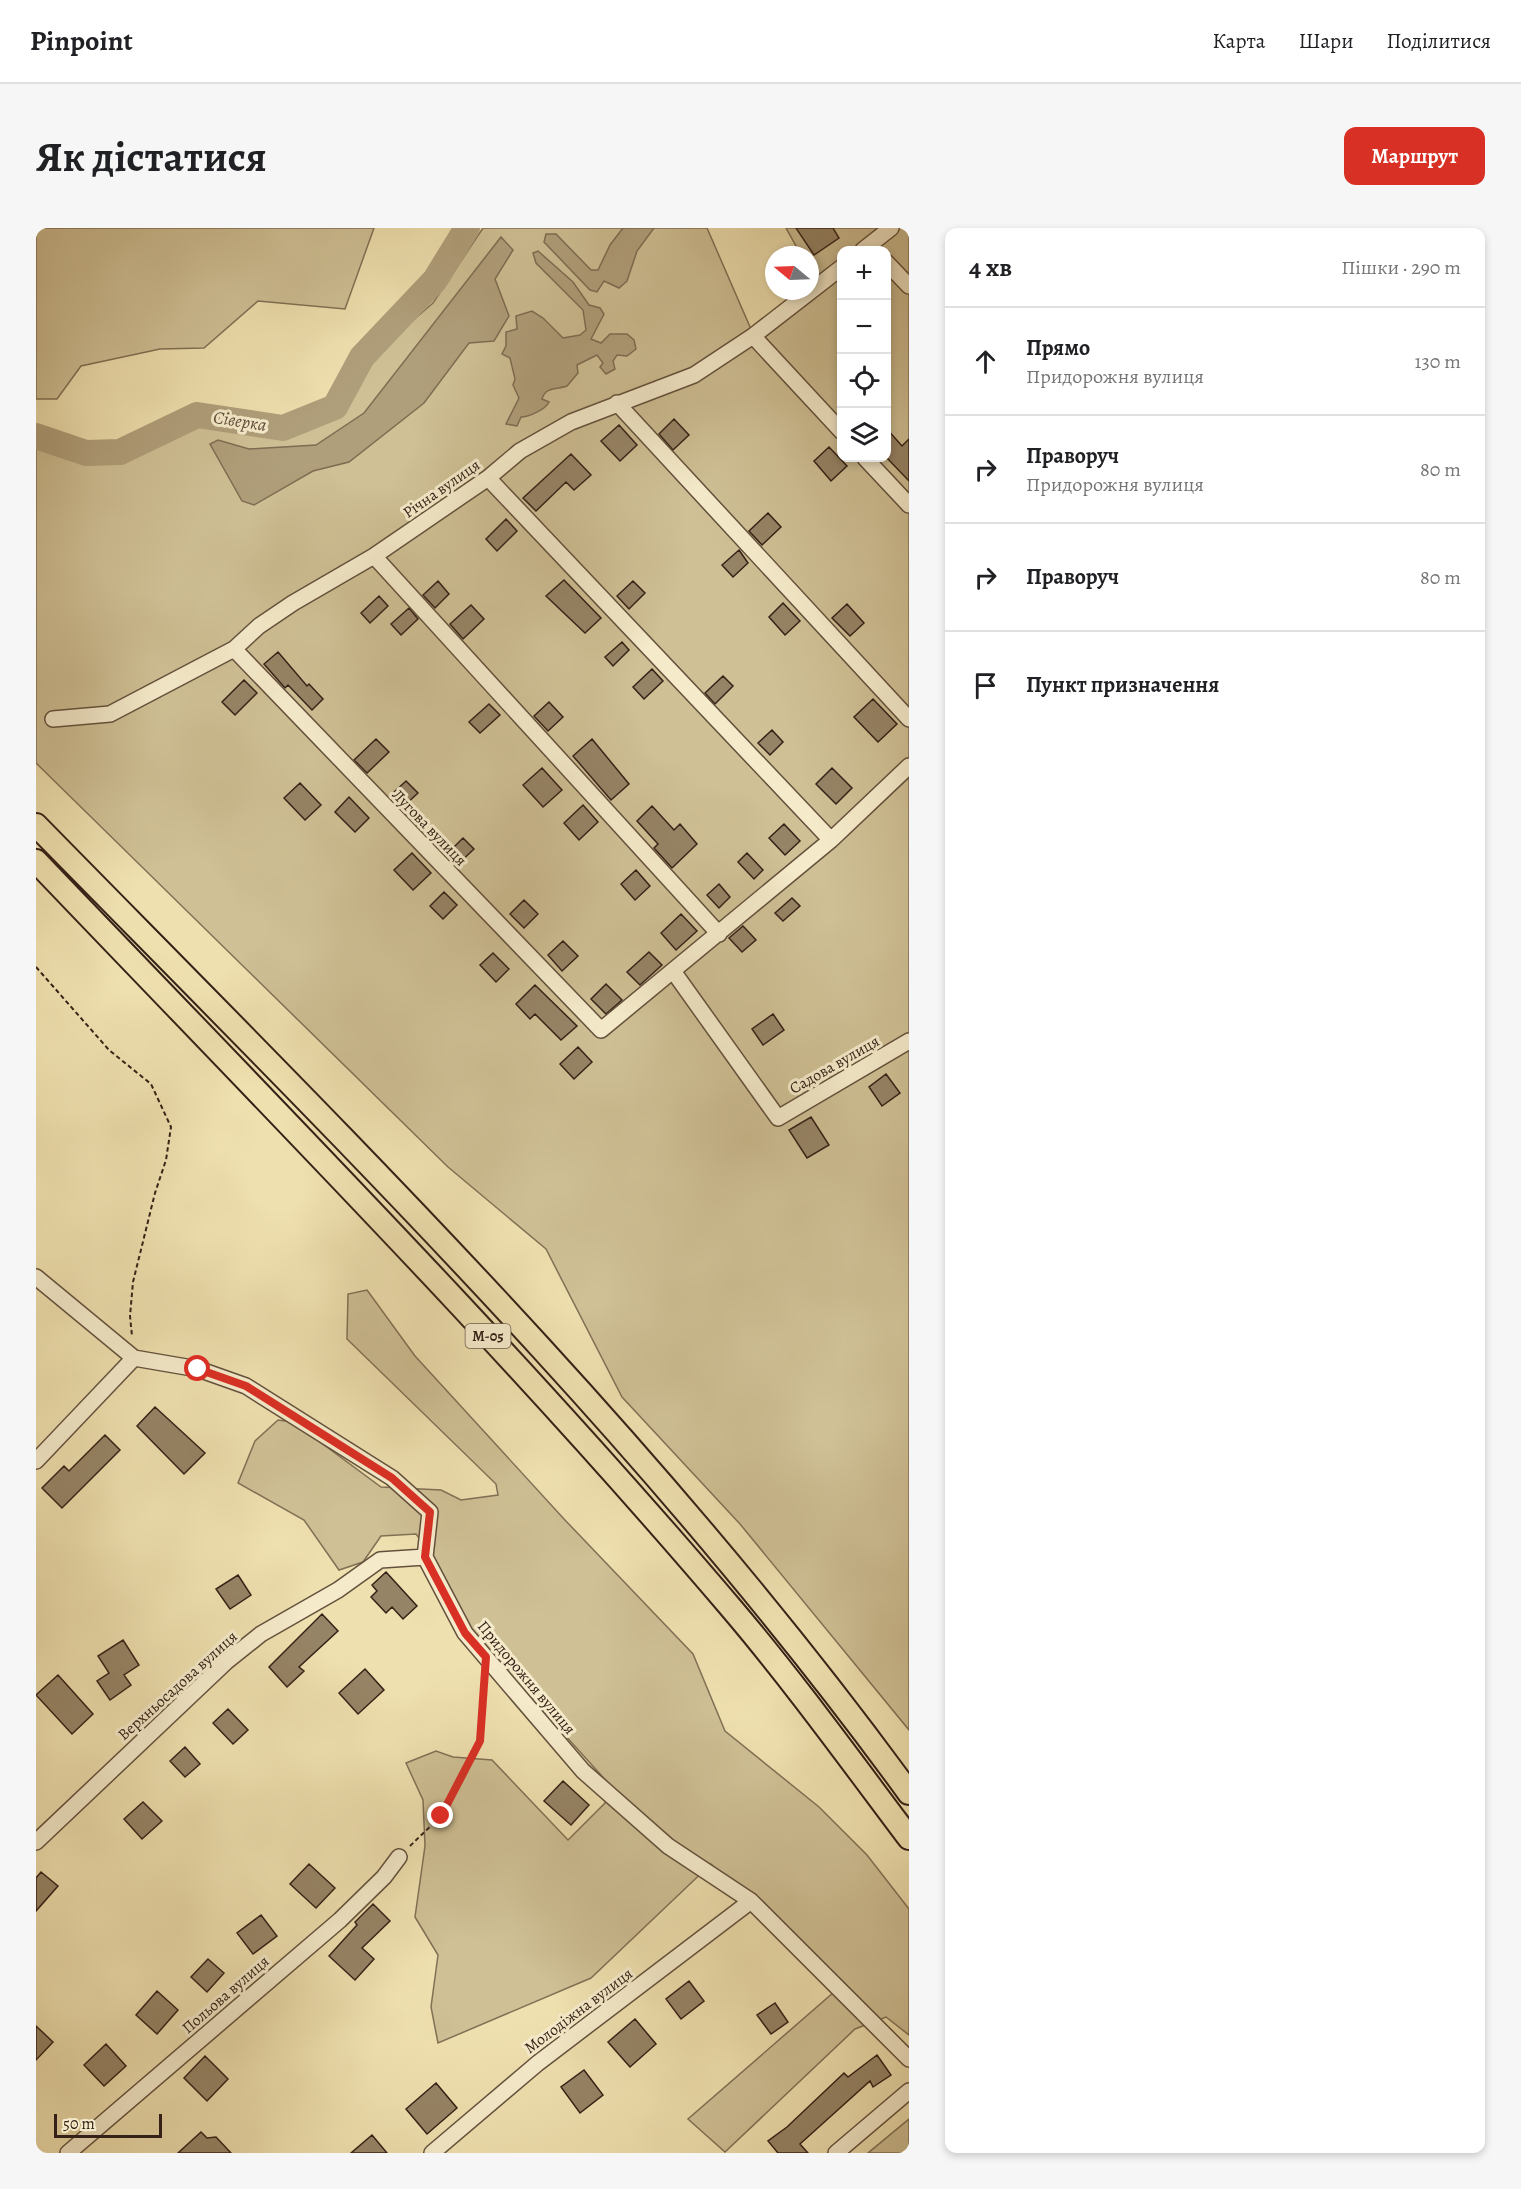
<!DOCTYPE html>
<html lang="uk">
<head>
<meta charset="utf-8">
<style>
  body { margin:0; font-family:Alegreya,serif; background:#f6f6f6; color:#202124 }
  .controls { position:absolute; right:18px; top:18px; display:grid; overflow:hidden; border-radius:12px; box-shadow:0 3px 9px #0003 }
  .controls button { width:54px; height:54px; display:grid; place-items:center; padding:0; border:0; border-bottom:2px solid #e0e0e0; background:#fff; color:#202124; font:30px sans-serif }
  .compass { position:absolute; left:729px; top:18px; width:54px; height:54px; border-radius:50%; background:#fff; box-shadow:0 3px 9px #0003; rotate:289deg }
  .scale { position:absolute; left:18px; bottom:15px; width:108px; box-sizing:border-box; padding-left:6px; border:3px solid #352117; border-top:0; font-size:16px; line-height:21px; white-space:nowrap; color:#352117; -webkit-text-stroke:4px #f5ebcb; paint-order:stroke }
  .stop { position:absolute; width:18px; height:18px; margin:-14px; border:4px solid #d93025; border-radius:50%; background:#fff }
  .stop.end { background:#d93025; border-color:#fff; box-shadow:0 2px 6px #0008 }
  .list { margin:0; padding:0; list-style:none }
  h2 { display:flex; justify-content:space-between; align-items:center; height:78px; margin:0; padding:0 24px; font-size:26px }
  h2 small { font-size:20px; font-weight:400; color:#757577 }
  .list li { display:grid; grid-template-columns:39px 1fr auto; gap:18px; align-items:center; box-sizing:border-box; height:108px; padding:0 24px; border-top:2px solid #e0e0e0 }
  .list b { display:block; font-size:22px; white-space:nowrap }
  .list p { margin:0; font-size:20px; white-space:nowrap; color:#757577 }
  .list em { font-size:20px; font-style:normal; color:#757577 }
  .icon { flex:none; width:33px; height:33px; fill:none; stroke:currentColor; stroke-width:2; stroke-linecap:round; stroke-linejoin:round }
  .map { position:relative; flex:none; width:873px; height:1925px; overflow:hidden; border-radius:12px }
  header { display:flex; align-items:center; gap:36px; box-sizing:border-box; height:84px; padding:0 30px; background:#fff; border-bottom:2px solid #e0e0e0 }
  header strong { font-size:28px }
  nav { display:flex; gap:33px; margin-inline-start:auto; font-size:21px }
  .intro { display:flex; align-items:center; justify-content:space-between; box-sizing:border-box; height:144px; padding:0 36px }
  h1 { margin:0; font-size:42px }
  .button { padding:15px 27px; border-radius:12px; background:#d93025; color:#fff; font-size:21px; font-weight:700 }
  main { display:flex; gap:36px; padding:0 36px }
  aside { flex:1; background:#fff; border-radius:12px; box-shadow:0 3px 9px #0003 }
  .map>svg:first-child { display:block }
  .green { fill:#cfc095; stroke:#827056; stroke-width:1.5; fill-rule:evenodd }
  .water { fill:#b09f7b; stroke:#7f6d53; stroke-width:1.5 }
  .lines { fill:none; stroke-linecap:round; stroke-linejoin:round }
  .river { stroke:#b09f7b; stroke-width:26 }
  .building { fill:#968466; stroke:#352117; stroke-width:1.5 }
  .minor-casing { stroke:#64513d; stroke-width:18 }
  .highway-casing { stroke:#352117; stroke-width:26 }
  .path { stroke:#352117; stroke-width:2; stroke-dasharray:4.5 3; stroke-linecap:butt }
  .minor { stroke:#f5ebcb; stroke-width:15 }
  .highway { stroke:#efe0af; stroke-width:22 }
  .route { stroke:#d93025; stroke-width:8 }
  .labels { text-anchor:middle; stroke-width:6; stroke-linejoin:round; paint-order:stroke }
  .shield { fill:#f5ebcb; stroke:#6f5e4d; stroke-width:1.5 }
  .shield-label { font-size:15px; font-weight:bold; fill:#352117 }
  .street-label { font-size:16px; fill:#352117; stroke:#f5ebcb }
  .water-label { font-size:18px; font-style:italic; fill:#604d3a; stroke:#f5ebcb }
</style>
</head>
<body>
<header>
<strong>Pinpoint</strong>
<nav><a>Карта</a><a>Шари</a><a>Поділитися</a></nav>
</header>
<div class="intro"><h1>Як дістатися</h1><a class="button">Маршрут</a></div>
<main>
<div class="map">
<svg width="873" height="1925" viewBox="0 0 873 1925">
  <rect width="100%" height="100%" fill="#efe0af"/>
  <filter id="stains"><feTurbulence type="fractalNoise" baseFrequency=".00333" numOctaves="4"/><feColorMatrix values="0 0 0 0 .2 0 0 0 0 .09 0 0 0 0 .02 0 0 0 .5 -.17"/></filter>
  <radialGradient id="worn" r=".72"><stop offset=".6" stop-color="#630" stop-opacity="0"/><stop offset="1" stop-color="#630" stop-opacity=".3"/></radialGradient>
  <!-- green -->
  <path class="green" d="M0,0H338L309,81L222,73L168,120L124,121L45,138L21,171H0Z
    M447,0H671L718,108L783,57L774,41V27H765L750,0H873V1502L704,1296L586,1169L510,1021L412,939L0,535V218L36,230L83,232L161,198L251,209L303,190L346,119L397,75ZM806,22H850V230H806Z
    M331,1062L379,1128L528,1291L657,1426L689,1503L783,1579L831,1627L873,1681V1807L850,1789L819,1801L689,1924L652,1891L798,1764L675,1636L555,1750L402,1815L395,1779L402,1727L379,1689L389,1618L387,1572L370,1535L400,1523L417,1529L456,1532L532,1612L569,1575L574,1557L432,1400L396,1327L380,1306L345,1308L327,1334L303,1342L268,1292L202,1255L219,1213L242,1192L257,1194L345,1259L405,1262L425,1272L462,1267L460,1256L311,1111L312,1066Z
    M873,1891V1925H832Z"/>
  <!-- water -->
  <path class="water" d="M587,0H618L601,23L591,53L583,60L568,53L561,64L554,62L508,14L510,6H520L555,42H562L574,17Z
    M465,9L477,22L459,51L473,88L458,113L433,115L388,175L313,234L277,243L218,277L206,273L174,216L182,212L213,221L280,217L328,185Z
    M502,23L537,54L553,77L564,80L568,86L555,111L565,115L574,106H591L598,112L600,121L591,128L581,127L577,133L579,141L570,146L564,139L567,135L561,127L541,137L542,145L531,158C520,162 510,158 506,171L513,174C510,181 493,189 485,189L481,198L470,196L483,170L477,157L479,151L474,130L466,126L470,118V104L481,101L480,88L496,83L507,90L527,110L544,107L550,102L547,82L500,35L497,25Z"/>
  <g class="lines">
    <!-- river -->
    <path class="river" d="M0,208L50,225L84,224L161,187L247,200L299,179L326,129L399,52L431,0"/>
  </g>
  <!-- building -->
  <path class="building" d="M760,0H797L803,10L778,27Z
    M638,191L653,207L637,222L623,206Z
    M583,197L601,217L584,233L565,213Z
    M850,200L866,218L873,211V253L850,229Z
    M793,219L811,238L795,253L778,233Z
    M535,226L555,247L538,262L530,254L500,283L487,270Z
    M732,285L745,299L726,317L713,303Z
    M470,291L481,303L461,323L450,311Z
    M703,322L712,335L697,349L686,337Z
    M528,352L565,390L549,405L510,368Z
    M402,353L413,366L399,380L387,367Z
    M597,353L609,365L593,381L581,368Z
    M343,368L352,378L334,395L325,385Z
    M747,375L764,393L749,407L733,389Z
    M811,376L828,395L814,408L796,390Z
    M435,377L448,391L427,411L414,396Z
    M373,380L382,391L365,407L355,396Z
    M586,414L593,422L577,438L569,429Z
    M242,424L271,458L273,456L287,471L276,482L252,457L249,460L228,436Z
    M616,441L627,453L608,471L597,459Z
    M687,448L697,458L679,476L669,465Z
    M208,452L221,465L199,487L186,474Z
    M837,471L861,496L842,514L818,489Z
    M513,474L527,489L512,503L498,488Z
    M453,476L464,487L444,505L433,494Z
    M736,502L747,514L734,527L722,515Z
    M340,511L353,524L331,545L318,532Z
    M556,511L593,556L575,572L537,528Z
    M506,540L526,562L507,579L487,557Z
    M796,540L816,560L800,576L780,556Z
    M370,553L382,565L369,577L357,565Z
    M264,555L285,577L269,592L248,570Z
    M313,569L333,590L319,604L299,584Z
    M547,577L562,594L543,612L528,595Z
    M616,578L638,602L644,596L661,616L636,640L618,620L622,616L601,593Z
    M748,596L764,613L749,627L733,610Z
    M427,610L438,621L420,638L410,627Z
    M376,625L395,645L377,662L358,642Z
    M711,625L727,642L718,651L702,634Z
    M600,642L614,658L599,672L585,656Z
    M683,656L694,669L683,680L671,667Z
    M408,664L421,677L407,691L394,678Z
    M756,670L764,678L747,693L739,685Z
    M488,672L502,686L488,700L474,686Z
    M645,686L661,703L640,722L625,705Z
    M707,698L720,712L706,724L693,710Z
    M527,713L542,728L526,743L512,727Z
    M613,724L626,737L604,757L591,744Z
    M457,725L473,741L460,754L444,737Z
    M570,756L586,772L570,786L555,771Z
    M499,757L541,798L525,812L499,786L494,791L480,776Z
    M737,786L748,802L727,817L716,801Z
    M542,819L556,834L538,851L524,836Z
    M850,846L864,865L846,878L833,859Z
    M775,889L793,917L771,930L753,902Z
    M119,1179L169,1225L148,1246L101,1198Z
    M69,1207L84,1222L26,1280L6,1260L28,1238L33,1243Z
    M350,1344L381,1378L367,1391L356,1379L350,1385L335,1369L341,1363L336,1357Z
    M202,1347L215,1367L194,1381L180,1361Z
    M286,1386L302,1403L263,1439L268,1443L251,1459L233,1439Z
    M87,1412L103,1437L88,1447L95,1457L74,1472L61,1453L73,1445L62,1428Z
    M329,1441L348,1462L322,1486L303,1465Z
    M22,1447L57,1486L36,1506L0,1467Z
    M192,1481L212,1502L197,1516L177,1495Z
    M149,1519L164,1536L149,1549L134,1533Z
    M527,1553L553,1577L535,1597L508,1573Z
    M107,1574L126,1593L106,1611L88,1591Z
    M273,1636L299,1660L280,1680L254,1656Z
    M5,1644L22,1658L0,1683V1650Z
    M337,1676L354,1693L326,1720L338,1731L319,1752L293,1728L321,1697L319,1694Z
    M225,1687L241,1708L217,1726L201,1705Z
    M172,1731L188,1745L171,1764L155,1749Z
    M653,1753L668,1773L645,1791L630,1771Z
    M121,1763L142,1782L121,1806L100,1787Z
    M739,1775L752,1794L735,1806L721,1787Z
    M599,1791L620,1816L594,1839L572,1814Z
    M0,1798L17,1814L0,1832Z
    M70,1816L90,1838L68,1858L48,1837Z
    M841,1827L855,1847L837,1859L834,1853L764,1916L772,1925H742L732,1913L751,1899L808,1845L812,1849Z
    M169,1828L192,1851L171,1873L148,1850Z
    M548,1842L567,1867L544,1885L525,1859Z
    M400,1855L421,1880L391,1906L370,1881Z
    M165,1904L171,1910L180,1909L195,1925H142Z
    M336,1907L351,1925H315Z"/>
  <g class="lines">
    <defs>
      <path id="minor" d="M827,22L855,0
        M850,34L873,58
        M717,108L806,204
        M581,175L873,491
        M829,230L873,277
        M452,250L795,612
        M338,328L683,706
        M198,421L565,802L795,612L873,538
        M17,491L74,486L198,421L223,398L257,375L338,328L452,250L484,223L535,194L658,147L717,108L806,39
        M637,743L742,890L873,813
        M0,1049L98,1130L162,1141L210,1158L356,1250L394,1284L389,1329L429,1405L547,1543L632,1618L715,1673L873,1831
        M0,1233L98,1130
        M0,1614L190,1434L225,1406L302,1362L344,1332L389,1329
        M32,1925L304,1692L348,1649L363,1629
        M396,1925L502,1835L715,1673
        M800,1925L873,1863"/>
      <path id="highway" d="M0,597C303,906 618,1214 873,1565
        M0,633C235,879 475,1121 696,1381C758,1454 815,1533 873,1610"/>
    </defs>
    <!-- minor casing -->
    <use href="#minor" class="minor-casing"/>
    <!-- highway casing -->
    <use href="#highway" class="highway-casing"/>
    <!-- path -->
    <path class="path" d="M0,739L73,822L115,856L135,899L130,932L119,965L97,1054L94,1088L96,1108
      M374,1618L405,1588L444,1513L448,1452"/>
    <!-- minor -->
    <use href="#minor" class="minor"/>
    <!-- highway -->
    <use href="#highway" class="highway"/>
  </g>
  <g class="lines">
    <!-- route -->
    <path class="route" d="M162,1141L210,1158L356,1250L394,1284L389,1329L429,1405L450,1429L444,1513L405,1588"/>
  </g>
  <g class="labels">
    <!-- shield labels -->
    <rect class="shield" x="429.5" y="1096" width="45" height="24" rx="4.5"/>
    <g class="shield-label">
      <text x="452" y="1113">М-05</text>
    </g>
    <!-- street labels -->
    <g class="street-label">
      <text transform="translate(405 260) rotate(-35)" y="6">Річна вулиця</text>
      <text transform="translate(394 599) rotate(46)" y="6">Лугова вулиця</text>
      <text transform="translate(798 836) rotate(-30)" y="6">Садова вулиця</text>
      <text transform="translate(491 1449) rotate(50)" y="6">Придорожня вулиця</text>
      <text transform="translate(141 1457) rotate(-42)" y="6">Верхньосадова вулиця</text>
      <text transform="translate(189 1766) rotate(-41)" y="6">Польова вулиця</text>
      <text transform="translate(542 1782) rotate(-37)" y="6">Молодіжна вулиця</text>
    </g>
    <!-- water labels -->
    <g class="water-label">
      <text transform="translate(204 193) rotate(9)" y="6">Сіверка</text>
    </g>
  </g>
  <rect width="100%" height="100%" filter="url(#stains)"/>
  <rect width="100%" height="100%" fill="url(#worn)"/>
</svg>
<div class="controls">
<button>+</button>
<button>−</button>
<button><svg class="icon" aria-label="locate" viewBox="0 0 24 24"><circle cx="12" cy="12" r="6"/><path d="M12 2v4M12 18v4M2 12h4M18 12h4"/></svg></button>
<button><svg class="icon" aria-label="layers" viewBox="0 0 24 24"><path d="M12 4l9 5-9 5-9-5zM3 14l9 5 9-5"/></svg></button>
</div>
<svg class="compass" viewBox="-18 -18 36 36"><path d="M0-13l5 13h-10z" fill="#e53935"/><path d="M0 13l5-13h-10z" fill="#757577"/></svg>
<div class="scale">50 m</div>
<div class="stop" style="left:162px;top:1141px"></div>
<div class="stop end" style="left:405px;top:1588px"></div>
</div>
<aside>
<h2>4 хв<small>Пішки · 290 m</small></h2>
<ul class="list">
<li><svg class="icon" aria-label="ahead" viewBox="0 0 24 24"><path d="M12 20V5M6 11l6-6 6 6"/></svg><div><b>Прямо</b><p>Придорожня вулиця</p></div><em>130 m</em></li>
<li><svg class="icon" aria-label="right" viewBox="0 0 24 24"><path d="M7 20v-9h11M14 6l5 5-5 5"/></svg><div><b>Праворуч</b><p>Придорожня вулиця</p></div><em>80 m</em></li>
<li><svg class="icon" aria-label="right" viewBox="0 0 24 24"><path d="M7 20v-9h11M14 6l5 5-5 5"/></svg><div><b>Праворуч</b></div><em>80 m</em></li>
<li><svg class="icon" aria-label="arrive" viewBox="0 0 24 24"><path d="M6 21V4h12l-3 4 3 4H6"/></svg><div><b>Пункт призначення</b></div></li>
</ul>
</aside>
</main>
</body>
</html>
